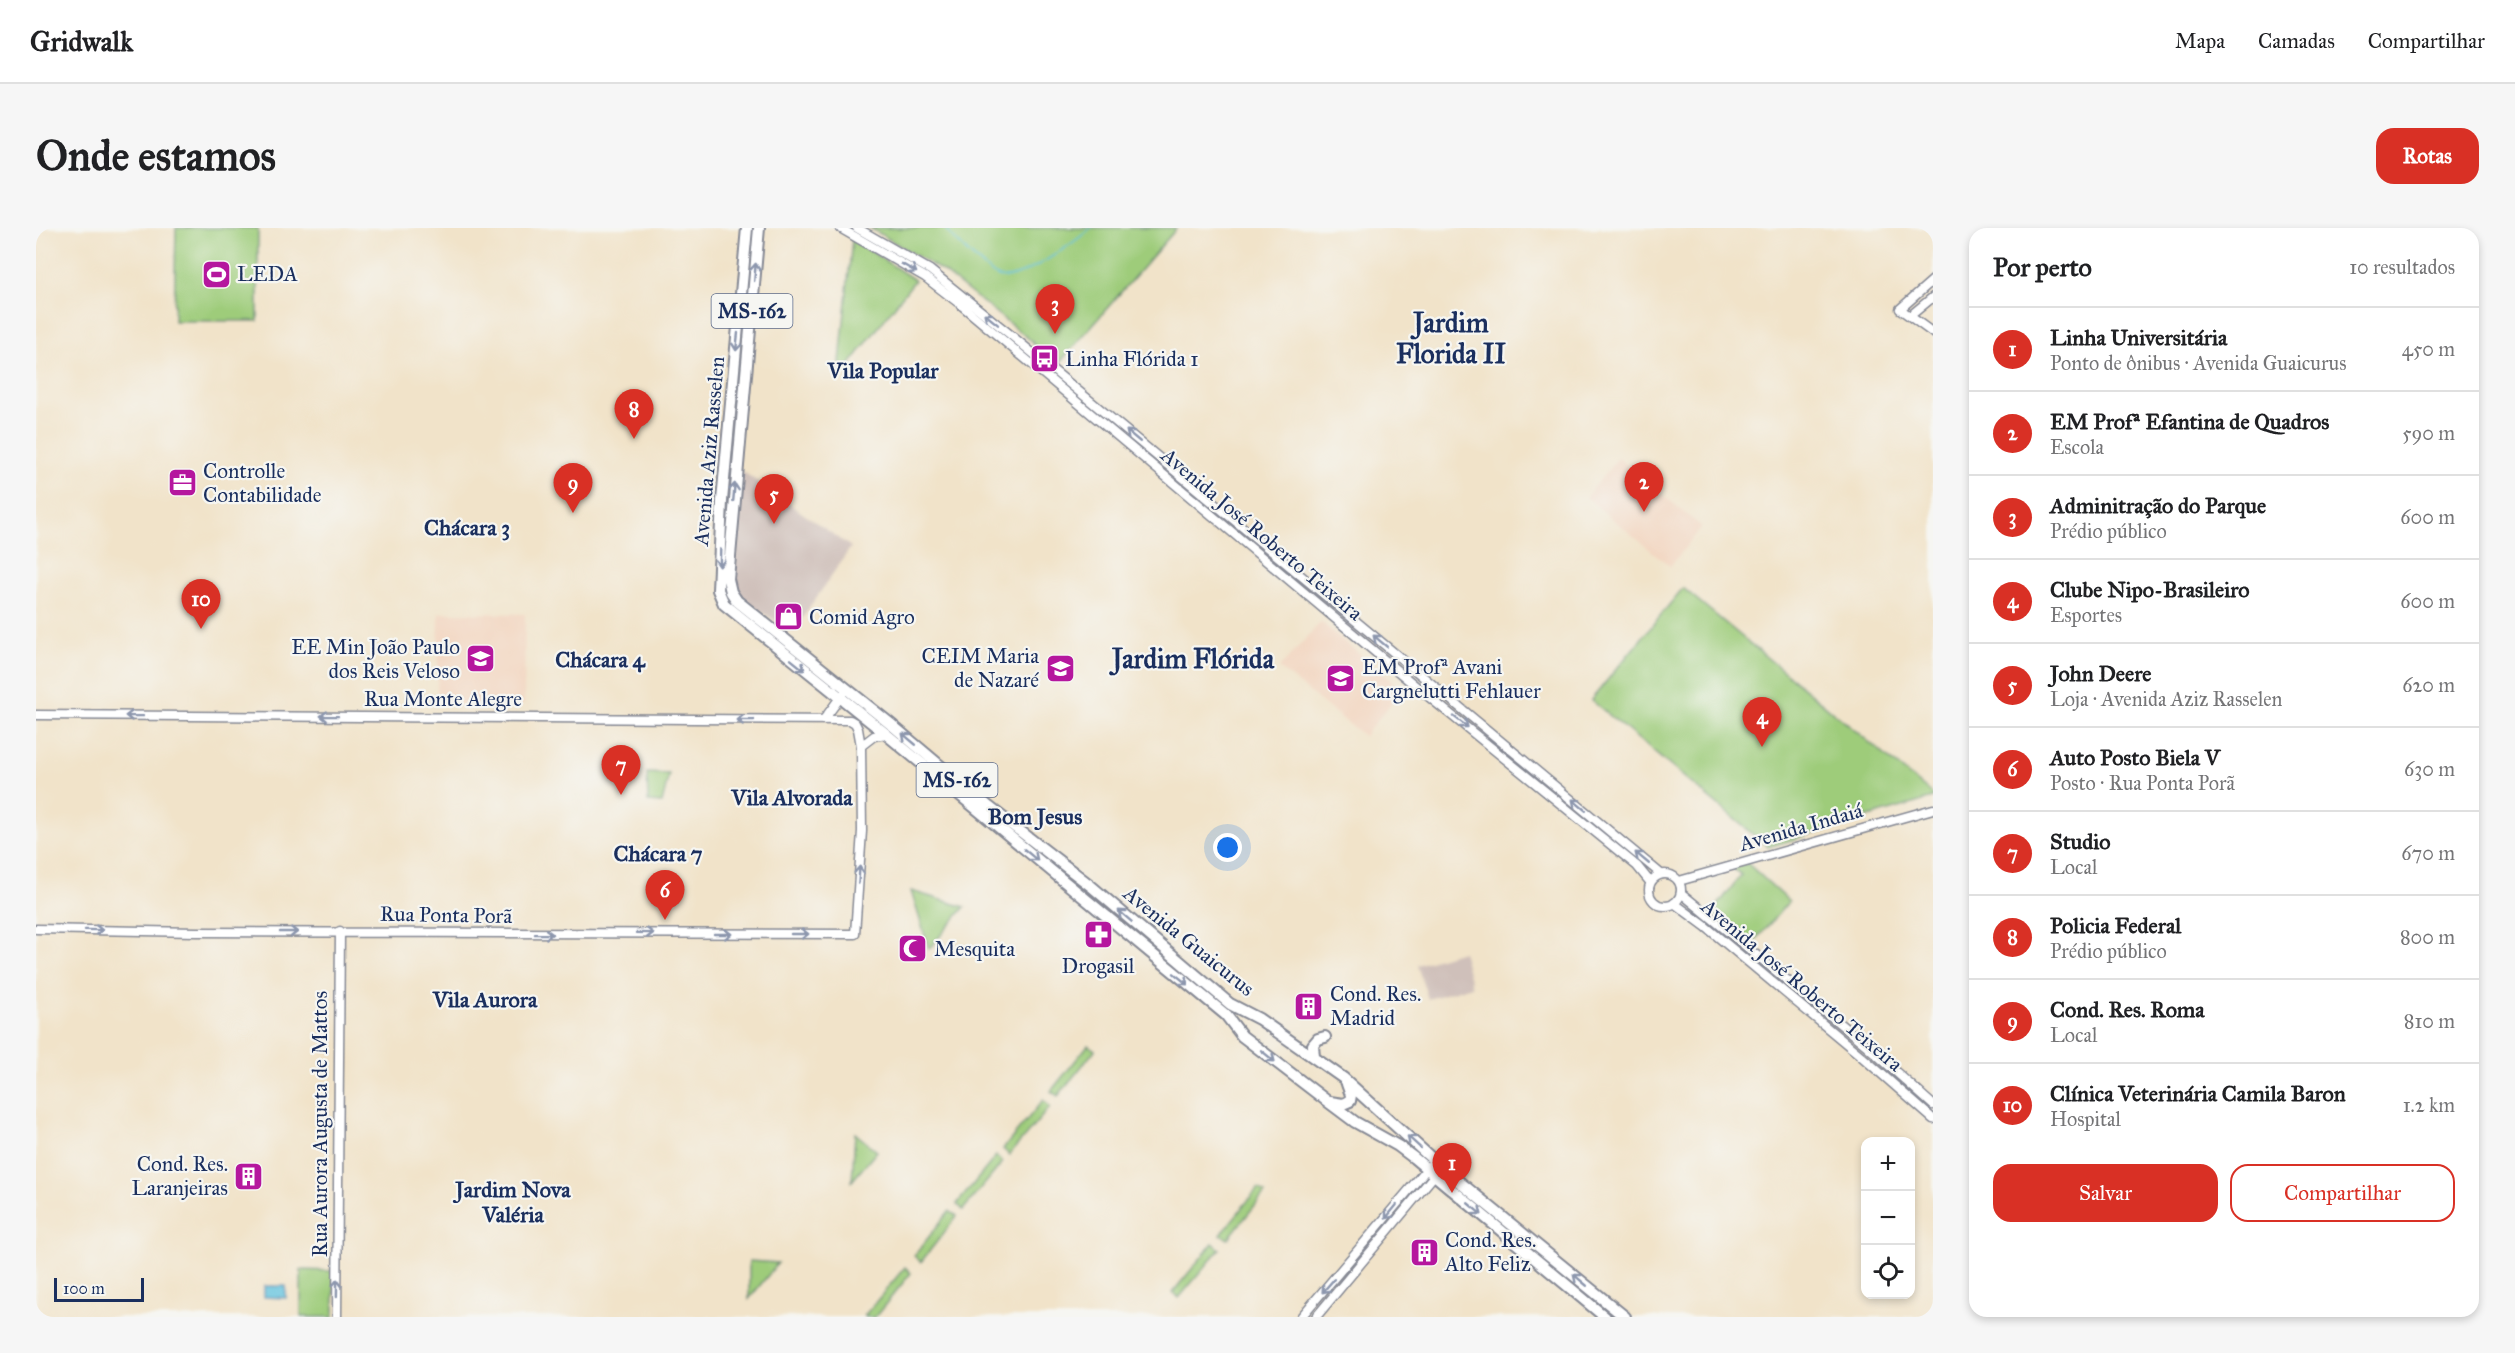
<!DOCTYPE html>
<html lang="pt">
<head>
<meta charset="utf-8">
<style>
  body { margin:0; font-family:"IM FELL Great Primer",serif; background:#f6f6f6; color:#202124 }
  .controls { position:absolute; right:18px; bottom:18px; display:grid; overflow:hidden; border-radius:12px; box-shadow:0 3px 9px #0003 }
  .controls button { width:54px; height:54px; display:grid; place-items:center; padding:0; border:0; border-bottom:2px solid #e0e0e0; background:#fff; color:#202124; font:30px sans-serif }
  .scale { position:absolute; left:18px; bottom:15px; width:90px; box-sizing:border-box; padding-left:6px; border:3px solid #1b2f5e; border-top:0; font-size:16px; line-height:21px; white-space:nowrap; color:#1b2f5e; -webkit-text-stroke:4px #f6f6f2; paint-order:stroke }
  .you { position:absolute; left:1192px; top:620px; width:21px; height:21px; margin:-15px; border:4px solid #fff; border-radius:50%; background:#1a73e8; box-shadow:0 0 0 9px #1a73e833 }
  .badge { display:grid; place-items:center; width:39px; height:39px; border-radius:50%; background:#d93025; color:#fff; font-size:20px; font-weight:700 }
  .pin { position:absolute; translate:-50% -50px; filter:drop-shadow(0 2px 3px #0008) }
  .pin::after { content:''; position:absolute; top:32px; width:21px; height:18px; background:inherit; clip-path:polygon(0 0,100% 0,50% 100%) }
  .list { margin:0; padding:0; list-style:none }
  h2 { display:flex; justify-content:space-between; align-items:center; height:78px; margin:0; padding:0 24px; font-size:26px }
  h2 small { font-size:20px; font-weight:400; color:#757577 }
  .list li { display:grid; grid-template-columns:39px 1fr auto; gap:18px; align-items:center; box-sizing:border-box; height:84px; padding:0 24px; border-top:2px solid #e0e0e0 }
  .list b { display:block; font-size:22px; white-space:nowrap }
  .list p { margin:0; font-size:20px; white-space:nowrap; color:#757577 }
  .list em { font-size:20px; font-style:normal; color:#757577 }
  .actions { display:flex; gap:12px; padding:18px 24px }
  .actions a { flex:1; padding:14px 0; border:2px solid #d93025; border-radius:18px; text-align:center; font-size:21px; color:#d93025 }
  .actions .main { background:#d93025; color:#fff }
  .icon { flex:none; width:33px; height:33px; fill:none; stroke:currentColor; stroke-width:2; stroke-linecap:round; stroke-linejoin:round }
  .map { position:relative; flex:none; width:1897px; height:1089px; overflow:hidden; border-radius:18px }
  header { display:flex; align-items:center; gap:36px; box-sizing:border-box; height:84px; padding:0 30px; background:#fff; border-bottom:2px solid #e0e0e0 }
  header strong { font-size:28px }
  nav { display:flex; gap:33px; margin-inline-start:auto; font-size:21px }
  .intro { display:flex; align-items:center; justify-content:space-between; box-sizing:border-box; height:144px; padding:0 36px }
  h1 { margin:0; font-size:42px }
  .button { padding:15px 27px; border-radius:18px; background:#d93025; color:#fff; font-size:21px; font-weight:700 }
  main { display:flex; gap:36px; padding:0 36px }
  aside { flex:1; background:#fff; border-radius:18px; box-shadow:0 3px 9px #0003 }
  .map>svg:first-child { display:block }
  .built { fill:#f2d4be }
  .industrial { fill:#cfc0ba }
  .green { fill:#9ecc7a; stroke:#5c7e6c; stroke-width:1.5 }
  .water { fill:#5fc1dd; stroke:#3d789e; stroke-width:1.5 }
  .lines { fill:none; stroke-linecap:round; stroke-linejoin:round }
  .stream { stroke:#5fc1dd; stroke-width:1.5 }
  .tertiary-casing { stroke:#868994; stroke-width:11 }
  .primary-casing { stroke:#868994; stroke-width:14 }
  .tertiary { stroke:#fff; stroke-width:8 }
  .primary { stroke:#fff; stroke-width:10 }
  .oneway { stroke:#8d97ae }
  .labels { text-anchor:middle; stroke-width:4.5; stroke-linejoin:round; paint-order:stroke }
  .shield { fill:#f6f6f2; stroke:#5d6b8a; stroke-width:1.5 }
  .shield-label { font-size:20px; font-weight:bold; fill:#1b2f5e }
  .poi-label { font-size:21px; fill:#1b2f5e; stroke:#f6f6f2; text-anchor:start }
  .street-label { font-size:21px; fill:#1b2f5e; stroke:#f6f6f2 }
  .neighbourhood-label { font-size:22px; font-weight:bold; fill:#1b2f5e; stroke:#f6f6f2 }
  .district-label { font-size:27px; font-weight:bold; fill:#1b2f5e; stroke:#f6f6f2 }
</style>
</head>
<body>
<header>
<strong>Gridwalk</strong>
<nav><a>Mapa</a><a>Camadas</a><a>Compartilhar</a></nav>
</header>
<div class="intro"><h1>Onde estamos</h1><a class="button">Rotas</a></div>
<main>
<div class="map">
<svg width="1897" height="1089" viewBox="0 0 1897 1089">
  <rect width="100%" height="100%" fill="#f6f6f2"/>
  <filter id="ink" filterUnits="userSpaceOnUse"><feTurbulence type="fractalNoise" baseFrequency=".0167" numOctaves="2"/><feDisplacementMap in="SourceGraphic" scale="12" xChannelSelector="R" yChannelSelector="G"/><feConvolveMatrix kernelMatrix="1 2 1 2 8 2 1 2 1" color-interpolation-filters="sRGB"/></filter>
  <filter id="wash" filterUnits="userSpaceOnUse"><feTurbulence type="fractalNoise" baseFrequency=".008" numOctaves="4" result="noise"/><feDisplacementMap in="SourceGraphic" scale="24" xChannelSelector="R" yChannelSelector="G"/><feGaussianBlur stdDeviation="1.35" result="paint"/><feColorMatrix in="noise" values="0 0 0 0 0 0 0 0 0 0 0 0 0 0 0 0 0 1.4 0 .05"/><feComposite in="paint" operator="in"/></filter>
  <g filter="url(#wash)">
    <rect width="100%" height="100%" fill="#f1e3c9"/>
    <!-- built -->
    <path class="built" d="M1582,230L1666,299L1634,338L1550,269Z
      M403,385L489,386L488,477L401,475Z
      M1285,394L1366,462L1328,508L1243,440Z"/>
    <!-- industrial -->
    <path class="industrial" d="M706,243L815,319L757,404L706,371L702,363L698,351Z
      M1426,723L1436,758L1392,771L1381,737Z"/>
    <!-- green -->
    <path class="green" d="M140,0H222V93H138Z
      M834,0H1141L1019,140L993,111L908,44Z
      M816,11L879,52L808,144L805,140L804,134Z
      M1647,360L1897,567V570L1732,619L1555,472Z
      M611,545L633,546L626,575L612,574Z
      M1711,635L1753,673L1715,718L1676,685L1705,647L1695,639Z
      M875,663L929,679L893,721Z
      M1052,817L1059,822L1022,868L1015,863Z
      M1007,872L1014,879L973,927L967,921Z
      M819,905L841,923L816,953Z
      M960,928L967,934L927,982L921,976Z
      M1222,960L1229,965L1192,1011L1185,1006Z
      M913,983L921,988L885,1034L878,1028Z
      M1177,1015L1184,1021L1143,1070L1137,1064Z
      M713,1033L742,1035L713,1071Z
      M869,1039L875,1045L839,1089H830L828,1088Z
      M265,1042L298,1043V1089H265Z"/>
    <!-- water -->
    <path class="water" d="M228,1058H250V1070L228,1069Z"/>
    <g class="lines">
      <!-- stream -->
      <path class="stream" d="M909,0C915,9 953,46 963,49C984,55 1040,13 1055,0"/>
    </g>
  </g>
  <g filter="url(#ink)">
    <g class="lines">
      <defs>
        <path id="tertiary" d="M804,0L889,49L924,76L1382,460L1601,638L1614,654
          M821,0L894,42L976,108L1625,646
          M1897,52L1864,81L1897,105
          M1874,88L1897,69
          M0,487L814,492L819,495L822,501L825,518L826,603L819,706L160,704L0,701
          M789,490L806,467
          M825,518L838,508L850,506
          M1613 662a16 16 0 1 1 32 0a16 16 0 1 1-32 0Z
          M1643,653L1897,581
          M1645,665L1831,818L1897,877
          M1638,675L1669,698L1824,827L1897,891
          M301,1089L304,703
          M1265,1089L1395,936
          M1280,1089L1401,944"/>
        <path id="primary" d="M711,0L686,273L682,362L688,376L850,506L1190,787L1206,808L1291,873L1319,894L1362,918L1378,930L1569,1089
          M723,0L692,351L695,364L701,373L857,498L953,579L1055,658L1194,776L1223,791L1307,850L1405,939L1589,1089
          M1278,829L1277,817L1282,811L1289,809
          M1294,874L1307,876L1314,873L1315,867L1311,856"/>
      </defs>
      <!-- tertiary casing -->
      <use href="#tertiary" class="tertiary-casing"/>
      <!-- primary casing -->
      <use href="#primary" class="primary-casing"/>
      <!-- tertiary -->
      <use href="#tertiary" class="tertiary"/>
      <!-- primary -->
      <use href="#primary" class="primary"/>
    </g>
    <!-- one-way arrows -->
    <defs><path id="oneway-shaft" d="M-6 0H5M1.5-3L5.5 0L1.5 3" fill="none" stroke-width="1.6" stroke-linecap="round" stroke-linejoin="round" transform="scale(1.5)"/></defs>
    <g class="oneway">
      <use href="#oneway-shaft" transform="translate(873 40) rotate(30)"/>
      <use href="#oneway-shaft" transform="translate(719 44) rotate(-85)"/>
      <use href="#oneway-shaft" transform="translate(955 91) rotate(-141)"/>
      <use href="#oneway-shaft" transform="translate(701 114) rotate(96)"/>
      <use href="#oneway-shaft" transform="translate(1097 208) rotate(-140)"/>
      <use href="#oneway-shaft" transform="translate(698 264) rotate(-85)"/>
      <use href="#oneway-shaft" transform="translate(684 330) rotate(92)"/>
      <use href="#oneway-shaft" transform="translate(1344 413) rotate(-140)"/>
      <use href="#oneway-shaft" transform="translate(762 437) rotate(39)"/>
      <use href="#oneway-shaft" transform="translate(98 488) rotate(-179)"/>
      <use href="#oneway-shaft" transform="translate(293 488) rotate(-179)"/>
      <use href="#oneway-shaft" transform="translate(709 492) rotate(-180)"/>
      <use href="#oneway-shaft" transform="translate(1425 494) rotate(38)"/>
      <use href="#oneway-shaft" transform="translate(873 511) rotate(-140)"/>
      <use href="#oneway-shaft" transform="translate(1543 577) rotate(-140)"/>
      <use href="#oneway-shaft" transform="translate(995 627) rotate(40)"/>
      <use href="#oneway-shaft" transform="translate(1606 630) rotate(-140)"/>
      <use href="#oneway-shaft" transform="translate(823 647) rotate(-86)"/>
      <use href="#oneway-shaft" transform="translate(1089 688) rotate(-139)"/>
      <use href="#oneway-shaft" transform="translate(58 702) rotate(1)"/>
      <use href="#oneway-shaft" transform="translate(253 704)"/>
      <use href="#oneway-shaft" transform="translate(609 705) rotate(1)"/>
      <use href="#oneway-shaft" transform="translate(508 706) rotate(-1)"/>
      <use href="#oneway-shaft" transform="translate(687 706)"/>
      <use href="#oneway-shaft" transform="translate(764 706)"/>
      <use href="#oneway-shaft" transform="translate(1145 751) rotate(39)"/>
      <use href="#oneway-shaft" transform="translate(1232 828) rotate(39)"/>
      <use href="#oneway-shaft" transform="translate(1378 914) rotate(-138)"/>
      <use href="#oneway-shaft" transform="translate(1439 981) rotate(40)"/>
      <use href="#oneway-shaft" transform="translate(1355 984) rotate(129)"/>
      <use href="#oneway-shaft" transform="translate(1544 1052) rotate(-140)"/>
      <use href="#oneway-shaft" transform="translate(1292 1058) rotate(131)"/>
      <use href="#oneway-shaft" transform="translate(301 1060) rotate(-89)"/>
    </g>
  </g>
  <!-- icons -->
  <defs>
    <symbol id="stadium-square" viewBox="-11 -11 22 22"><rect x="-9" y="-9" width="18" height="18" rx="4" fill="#b5179e" stroke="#f6f6f2"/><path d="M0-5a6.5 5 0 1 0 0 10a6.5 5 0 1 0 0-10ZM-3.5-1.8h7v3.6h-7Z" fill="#fff"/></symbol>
    <symbol id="bus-square" viewBox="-11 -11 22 22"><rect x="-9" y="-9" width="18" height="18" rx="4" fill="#b5179e" stroke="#f6f6f2"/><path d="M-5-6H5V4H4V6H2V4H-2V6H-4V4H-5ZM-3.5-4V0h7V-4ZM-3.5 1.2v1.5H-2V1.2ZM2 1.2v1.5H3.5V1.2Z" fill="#fff"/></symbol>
    <symbol id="office-square" viewBox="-11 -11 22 22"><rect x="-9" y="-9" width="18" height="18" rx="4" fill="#b5179e" stroke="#f6f6f2"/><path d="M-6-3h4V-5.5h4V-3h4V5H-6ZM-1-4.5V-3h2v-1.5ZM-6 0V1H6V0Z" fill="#fff"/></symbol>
    <symbol id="shop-square" viewBox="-11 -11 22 22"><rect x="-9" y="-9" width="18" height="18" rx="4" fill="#b5179e" stroke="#f6f6f2"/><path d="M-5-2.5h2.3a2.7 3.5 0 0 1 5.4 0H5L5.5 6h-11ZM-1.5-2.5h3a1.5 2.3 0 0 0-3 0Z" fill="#fff"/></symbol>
    <symbol id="school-square" viewBox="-11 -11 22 22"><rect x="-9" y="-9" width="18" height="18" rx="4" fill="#b5179e" stroke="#f6f6f2"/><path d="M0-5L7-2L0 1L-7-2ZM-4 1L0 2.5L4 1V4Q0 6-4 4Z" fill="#fff"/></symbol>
    <symbol id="pharmacy-square" viewBox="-11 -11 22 22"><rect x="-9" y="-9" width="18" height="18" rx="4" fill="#b5179e" stroke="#f6f6f2"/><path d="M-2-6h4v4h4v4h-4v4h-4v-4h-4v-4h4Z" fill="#fff"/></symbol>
    <symbol id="mosque-square" viewBox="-11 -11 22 22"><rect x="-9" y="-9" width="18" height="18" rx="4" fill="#b5179e" stroke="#f6f6f2"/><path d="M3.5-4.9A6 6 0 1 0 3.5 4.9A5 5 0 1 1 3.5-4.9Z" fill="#fff"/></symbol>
    <symbol id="building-square" viewBox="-11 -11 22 22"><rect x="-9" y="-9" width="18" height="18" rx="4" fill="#b5179e" stroke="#f6f6f2"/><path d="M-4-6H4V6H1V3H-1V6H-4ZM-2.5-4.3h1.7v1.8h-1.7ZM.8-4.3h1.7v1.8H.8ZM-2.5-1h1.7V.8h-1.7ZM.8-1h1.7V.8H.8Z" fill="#fff"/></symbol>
  </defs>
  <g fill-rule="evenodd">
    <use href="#stadium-square" x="164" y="30" width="33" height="33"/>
    <use href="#bus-square" x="992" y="114" width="33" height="33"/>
    <use href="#office-square" x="130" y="238" width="33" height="33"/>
    <use href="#shop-square" x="736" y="372" width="33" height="33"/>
    <use href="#school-square" x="428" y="414" width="33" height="33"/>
    <use href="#school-square" x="1008" y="424" width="33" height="33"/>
    <use href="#school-square" x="1288" y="434" width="33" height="33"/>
    <use href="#pharmacy-square" x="1046" y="690" width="33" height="33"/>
    <use href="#mosque-square" x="860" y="704" width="33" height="33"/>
    <use href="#building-square" x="1256" y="762" width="33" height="33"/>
    <use href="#building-square" x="196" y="932" width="33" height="33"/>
    <use href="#building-square" x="1372" y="1008" width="33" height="33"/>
  </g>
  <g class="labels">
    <!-- shield labels -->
    <g class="shield">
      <rect x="675.5" y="66" width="81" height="34" rx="4.5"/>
      <rect x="880.5" y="535" width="81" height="34" rx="4.5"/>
    </g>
    <g class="shield-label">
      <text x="716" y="90">MS-162</text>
      <text x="921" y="559">MS-162</text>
    </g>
    <!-- poi labels -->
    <g class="poi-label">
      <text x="201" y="53">LEDA</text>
      <text x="1029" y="138">Linha Flórida 1</text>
      <text x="167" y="250">Controlle<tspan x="167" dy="24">Contabilidade</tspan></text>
      <text x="773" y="396">Comid Agro</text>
      <text x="424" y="426" text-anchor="end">EE Min João Paulo<tspan x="424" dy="24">dos Reis Veloso</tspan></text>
      <text x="1003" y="435" text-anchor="end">CEIM Maria<tspan x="1003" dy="24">de Nazaré</tspan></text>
      <text x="1326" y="446">EM Profª Avani<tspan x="1326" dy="24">Cargnelutti Fehlauer</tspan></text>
      <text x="898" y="728">Mesquita</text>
      <text x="1062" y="745" text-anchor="middle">Drogasil</text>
      <text x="1294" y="773">Cond. Res.<tspan x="1294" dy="24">Madrid</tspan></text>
      <text x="192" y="943" text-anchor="end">Cond. Res.<tspan x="192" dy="24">Laranjeiras</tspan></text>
      <text x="1409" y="1019">Cond. Res.<tspan x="1409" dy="24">Alto Feliz</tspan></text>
    </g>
    <!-- street labels -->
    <g class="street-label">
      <text transform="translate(673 223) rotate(-85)" y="7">Avenida Aziz Rasselen</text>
      <text transform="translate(1226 306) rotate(40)" y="7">Avenida José Roberto Teixeira</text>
      <text x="407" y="478">Rua Monte Alegre</text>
      <text transform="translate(1765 599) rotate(-16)" y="7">Avenida Indaiá</text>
      <text transform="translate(410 687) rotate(1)" y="7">Rua Ponta Porã</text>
      <text transform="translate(1153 713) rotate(39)" y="7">Avenida Guaicurus</text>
      <text transform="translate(1766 757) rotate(40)" y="7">Avenida José Roberto Teixeira</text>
      <text transform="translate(284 896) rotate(-90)" y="7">Rua Aurora Augusta de Mattos</text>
    </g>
    <!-- neighbourhood labels -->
    <g class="neighbourhood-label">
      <text x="847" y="150">Vila Popular</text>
      <text x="431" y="307">Chácara 3</text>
      <text x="564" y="439">Chácara 4</text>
      <text x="756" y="577">Vila Alvorada</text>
      <text x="999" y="596">Bom Jesus</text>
      <text x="622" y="633">Chácara 7</text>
      <text x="449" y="779">Vila Aurora</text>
      <text x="477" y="969">Jardim Nova<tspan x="477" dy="25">Valéria</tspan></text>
    </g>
    <!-- district labels -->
    <g class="district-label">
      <text x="1415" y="104">Jardim<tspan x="1415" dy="31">Florida II</tspan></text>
      <text x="1157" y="440">Jardim Flórida</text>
    </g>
  </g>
</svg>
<div class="controls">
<button>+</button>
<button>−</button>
<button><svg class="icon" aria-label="locate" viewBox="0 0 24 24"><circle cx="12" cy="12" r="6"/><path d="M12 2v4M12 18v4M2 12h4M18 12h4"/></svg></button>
</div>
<div class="scale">100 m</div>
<div class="you"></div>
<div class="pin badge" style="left:1416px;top:965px">1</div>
<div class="pin badge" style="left:1608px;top:284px">2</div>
<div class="pin badge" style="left:1019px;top:106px">3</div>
<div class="pin badge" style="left:1726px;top:519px">4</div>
<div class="pin badge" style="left:738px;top:296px">5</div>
<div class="pin badge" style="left:629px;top:692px">6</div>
<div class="pin badge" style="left:585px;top:567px">7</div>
<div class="pin badge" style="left:598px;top:211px">8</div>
<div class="pin badge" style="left:537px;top:285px">9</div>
<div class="pin badge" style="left:165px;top:401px">10</div>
</div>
<aside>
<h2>Por perto<small>10 resultados</small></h2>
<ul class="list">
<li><span class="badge">1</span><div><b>Linha Universitária</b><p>Ponto de ônibus · Avenida Guaicurus</p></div><em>450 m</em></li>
<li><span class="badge">2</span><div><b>EM Profª Efantina de Quadros</b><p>Escola</p></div><em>590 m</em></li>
<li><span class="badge">3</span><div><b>Adminitração do Parque</b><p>Prédio público</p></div><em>600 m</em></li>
<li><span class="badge">4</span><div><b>Clube Nipo-Brasileiro</b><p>Esportes</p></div><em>600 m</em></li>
<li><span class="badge">5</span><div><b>John Deere</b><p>Loja · Avenida Aziz Rasselen</p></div><em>620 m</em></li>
<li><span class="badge">6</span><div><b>Auto Posto Biela V</b><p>Posto · Rua Ponta Porã</p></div><em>630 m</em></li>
<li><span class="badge">7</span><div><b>Studio</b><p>Local</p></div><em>670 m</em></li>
<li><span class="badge">8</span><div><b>Policia Federal</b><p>Prédio público</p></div><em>800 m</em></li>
<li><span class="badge">9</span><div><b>Cond. Res. Roma</b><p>Local</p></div><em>810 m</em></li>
<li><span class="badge">10</span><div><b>Clínica Veterinária Camila Baron</b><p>Hospital</p></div><em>1.2 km</em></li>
</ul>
<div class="actions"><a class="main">Salvar</a><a>Compartilhar</a></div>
</aside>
</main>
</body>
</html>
